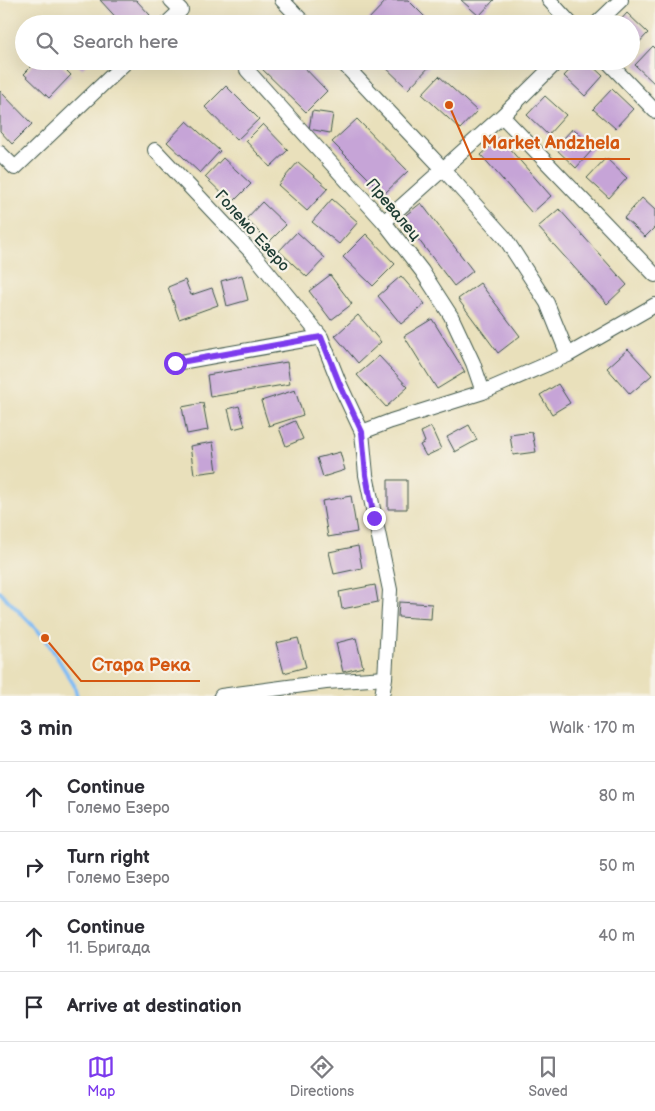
<!DOCTYPE html>
<html lang="en">
<head>
<meta charset="utf-8">
<style>
  body { margin:0; font-family:"Balsamiq Sans",sans-serif; background:#f7f7f7; color:#2b2b33 }
  .stop { position:absolute; width:15px; height:15px; margin:-11px; border:4px solid #7c3aed; border-radius:50%; background:#fff }
  .stop.end { background:#7c3aed; border-color:#fff; box-shadow:0 1px 5px #0008 }
  .list { margin:0; padding:0; list-style:none }
  h2 { display:flex; justify-content:space-between; align-items:center; height:65px; margin:0; padding:0 20px; font-size:21px }
  h2 small { font-size:16px; font-weight:400; color:#7c7c81 }
  .list li { display:grid; grid-template-columns:32px 1fr auto; gap:15px; align-items:center; box-sizing:border-box; height:70px; padding:0 20px; border-top:1px solid #e1e1e2 }
  .list b { display:block; font-size:19px; white-space:nowrap }
  .list p { margin:0; font-size:16px; white-space:nowrap; color:#7c7c81 }
  .list em { font-size:16px; font-style:normal; color:#7c7c81 }
  .icon { flex:none; width:28px; height:28px; fill:none; stroke:currentColor; stroke-width:2; stroke-linecap:round; stroke-linejoin:round }
  .map { position:relative; flex:none; width:655px; height:696px; overflow:hidden }
  .search { position:absolute; background:#fff; box-shadow:0 5px 20px #0002; left:15px; right:15px; top:15px; height:55px; display:flex; align-items:center; gap:12px; box-sizing:border-box; padding:0 18px; border-radius:28px; color:#7c7c81; font-size:19px }
  .sheet { height:345px; background:#fff }
  nav { display:flex; justify-content:space-around; align-items:center; box-sizing:border-box; height:70px; border-top:1px solid #e1e1e2; background:#fff; font-size:14px; color:#7c7c81 }
  nav a { display:grid; justify-items:center; gap:2px }
  nav .on { color:#7c3aed }
  .map>svg:first-child { display:block }
  .lines { fill:none; stroke-linecap:round; stroke-linejoin:round }
  .stream { stroke:#82bdf4; stroke-width:4 }
  .building { fill:#c6a4d7 }
  .minor-casing { stroke:#3d5548; stroke-width:16 }
  .minor { stroke:#fff; stroke-width:14 }
  .route { stroke:#7c3aed; stroke-width:6 }
  .labels { text-anchor:middle; stroke-width:4.5; stroke-linejoin:round; paint-order:stroke }
  .street-label { font-size:16px; fill:#1f3d34; stroke:#f7f3e8 }
  .leader { fill:none; stroke:#d45610; stroke-width:2 }
  .callout-dot { fill:#d45610; stroke:#f7f3e8; stroke-width:2 }
  .callout-label { font-size:18px; text-anchor:middle; font-weight:bold; fill:#d45610; stroke:#f7f3e8; stroke-width:4.5; stroke-linejoin:round; paint-order:stroke }
</style>
</head>
<body>
<div class="map">
<svg width="655" height="696" viewBox="0 0 655 696">
  <rect width="100%" height="100%" fill="#f7f3e8"/>
  <filter id="ink" filterUnits="userSpaceOnUse"><feTurbulence type="fractalNoise" baseFrequency=".02" numOctaves="2"/><feDisplacementMap in="SourceGraphic" scale="10" xChannelSelector="R" yChannelSelector="G"/><feConvolveMatrix kernelMatrix="1 2 1 2 8 2 1 2 1" color-interpolation-filters="sRGB"/></filter>
  <filter id="wash" filterUnits="userSpaceOnUse"><feTurbulence type="fractalNoise" baseFrequency=".0096" numOctaves="4" result="noise"/><feDisplacementMap in="SourceGraphic" scale="20" xChannelSelector="R" yChannelSelector="G"/><feGaussianBlur stdDeviation="1.12" result="paint"/><feColorMatrix in="noise" values="0 0 0 0 0 0 0 0 0 0 0 0 0 0 0 0 0 1.4 0 .05"/><feComposite in="paint" operator="in"/></filter>
  <g filter="url(#wash)">
    <rect width="100%" height="100%" fill="#e9e0bb"/>
    <g class="lines">
      <!-- stream -->
      <path class="stream" d="M0,592L45,638L74,685L77,696"/>
    </g>
    <g id="blocks">
      <!-- building -->
      <path class="building" d="M100,0H136L150,15L140,24H122Z
        M387,0H408L432,24H364Z
        M461,0H494L479,16Z
        M627,13L648,33L631,51V24H617Z
        M514,16L522,24H506Z
        M81,19L86,24H76Z
        M653,46L655,48V84L635,65Z
        M37,61H57L71,75L49,98L24,74Z
        M73,61H89L82,69Z
        M259,61H298L327,91L306,112L257,64Z
        M379,61H435L408,89Z
        M578,61H587L603,76L585,96L564,76Z
        M439,76L477,111L460,129L422,94Z
        M226,86L259,119L237,140L205,107Z
        M612,89L633,109L615,128L593,109Z
        M0,91L32,124L12,144L0,131Z
        M545,96L566,115L548,135L527,115Z
        M312,111L333,114L330,133L309,129Z
        M357,119L408,171L384,194L332,142Z
        M187,121L220,151L200,173L167,142Z
        M263,124L288,150L270,167L246,141Z
        M573,128L594,148L576,168L555,148Z
        M500,138L551,196L532,213L481,155Z
        M223,158L251,184L232,203L205,177Z
        M606,158L627,178L609,198L587,178Z
        M298,162L328,188L307,211L278,185Z
        M642,198L655,210V227L645,237L624,218Z
        M332,199L358,222L339,244L312,222Z
        M262,202L286,225L269,242L246,219Z
        M421,203L473,271L454,286L402,218Z
        M559,209L627,285L607,304L538,227Z
        M297,232L325,258L307,277L279,251Z
        M366,234L395,264L373,286L343,257Z
        M242,275L248,300L227,306L221,281Z
        M330,275L352,304L331,320L309,291Z
        M401,276L425,304L401,324L378,296Z
        M185,280L191,295L212,288L218,305L179,319L168,287Z
        M480,283L520,336L498,353L458,299Z
        M358,315L381,342L358,363L335,336Z
        M432,319L465,372L437,389L404,336Z
        M628,349L652,375L630,394L607,368Z
        M379,356L408,387L386,407L357,375Z
        M287,362L290,384L210,397L207,375Z
        M558,384L570,403L552,414L540,395Z
        M295,390L303,415L269,426L261,401Z
        M203,403L208,430L187,434L182,407Z
        M239,406L245,426L233,429L228,409Z
        M295,421L303,439L286,446L279,428Z
        M469,425L477,440L455,452L447,437Z
        M431,427L441,449L426,456L420,445L425,442L421,432Z
        M532,432L536,452L513,455L510,435Z
        M213,442L217,471L194,474L190,446Z
        M340,452L345,470L323,477L317,458Z
        M388,480H407V509H388Z
        M351,496L357,532L328,537L322,501Z
        M358,546L362,568L334,574L329,552Z
        M375,585L378,602L342,609L339,592Z
        M399,602L432,604L431,619L398,617Z
        M298,638L306,667L284,673L276,643Z
        M356,638L363,667L343,672L336,643Z"/>
    </g>
  </g>
  <g filter="url(#ink)">
    <use href="#blocks" fill-opacity="0" stroke="#3d5548" stroke-width="1"/>
    <g class="lines">
      <defs>
        <path id="minor" d="M282,0L305,24
          M549,0L571,24
          M166,24L181,10L171,0
          M596,24L621,0
          M341,61L443,169L505,238L547,303L568,355
          M607,61L655,111
          M247,70L384,222L422,271L451,316L473,363L483,392
          M502,116L655,275
          M155,150L255,256L321,337
          M0,153L15,168L127,61
          M384,222L502,116L558,61
          M175,363L321,337L340,385L362,432L366,475L390,590L385,678L382,696
          M362,432L391,421L483,392L568,355L655,305
          M221,696L326,682L385,678"/>
      </defs>
      <!-- minor casing -->
      <use href="#minor" class="minor-casing"/>
      <!-- minor -->
      <use href="#minor" class="minor"/>
    </g>
  </g>
  <g class="lines" filter="url(#ink)">
    <!-- route -->
    <path class="route" d="M175,363L321,337L340,385L362,432L366,475L374,518"/>
  </g>
  <g class="labels">
    <!-- street labels -->
    <g class="street-label">
      <text transform="translate(394 209) rotate(50)" y="6">Превалец</text>
      <text transform="translate(253 230) rotate(48)" y="6">Големо Езеро</text>
    </g>
  </g>
  <!-- callouts -->
  <path class="leader" d="M449 105L472 159H630M45 638L81 681H200"/>
  <g class="callout-dot">
    <circle cx="449" cy="105" r="5"/>
    <circle cx="45" cy="638" r="5"/>
  </g>
  <g class="callout-label">
    <text x="551" y="149">Market Andzhela</text>
    <text x="141" y="671">Стара Река</text>
  </g>
</svg>
<div class="stop" style="left:175px;top:363px"></div>
<div class="stop end" style="left:374px;top:518px"></div>
<div class="search"><svg class="icon" aria-label="search" viewBox="0 0 24 24"><circle cx="10" cy="10" r="6"/><path d="M15 15l6 6"/></svg>Search here</div>
</div>
<section class="sheet">
<h2>3 min<small>Walk · 170 m</small></h2>
<ul class="list">
<li><svg class="icon" aria-label="ahead" viewBox="0 0 24 24"><path d="M12 20V5M6 11l6-6 6 6"/></svg><div><b>Continue</b><p>Големо Езеро</p></div><em>80 m</em></li>
<li><svg class="icon" aria-label="right" viewBox="0 0 24 24"><path d="M7 20v-9h11M14 6l5 5-5 5"/></svg><div><b>Turn right</b><p>Големо Езеро</p></div><em>50 m</em></li>
<li><svg class="icon" aria-label="ahead" viewBox="0 0 24 24"><path d="M12 20V5M6 11l6-6 6 6"/></svg><div><b>Continue</b><p>11. Бригада</p></div><em>40 m</em></li>
<li><svg class="icon" aria-label="arrive" viewBox="0 0 24 24"><path d="M6 21V4h12l-3 4 3 4H6"/></svg><div><b>Arrive at destination</b></div></li>
</ul>
</section>
<nav>
<a class="on"><svg class="icon" aria-label="map" viewBox="0 0 24 24"><path d="M3 6l6-2 6 2 6-2v14l-6 2-6-2-6 2zM9 4v14M15 6v14"/></svg>Map</a>
<a><svg class="icon" aria-label="directions" viewBox="0 0 24 24"><path d="M12 3l9 9-9 9-9-9zM9 14v-3h6M13 9l2 2-2 2"/></svg>Directions</a>
<a><svg class="icon" aria-label="saved" viewBox="0 0 24 24"><path d="M7 4h10v16l-5-4-5 4z"/></svg>Saved</a>
</nav>
</body>
</html>
